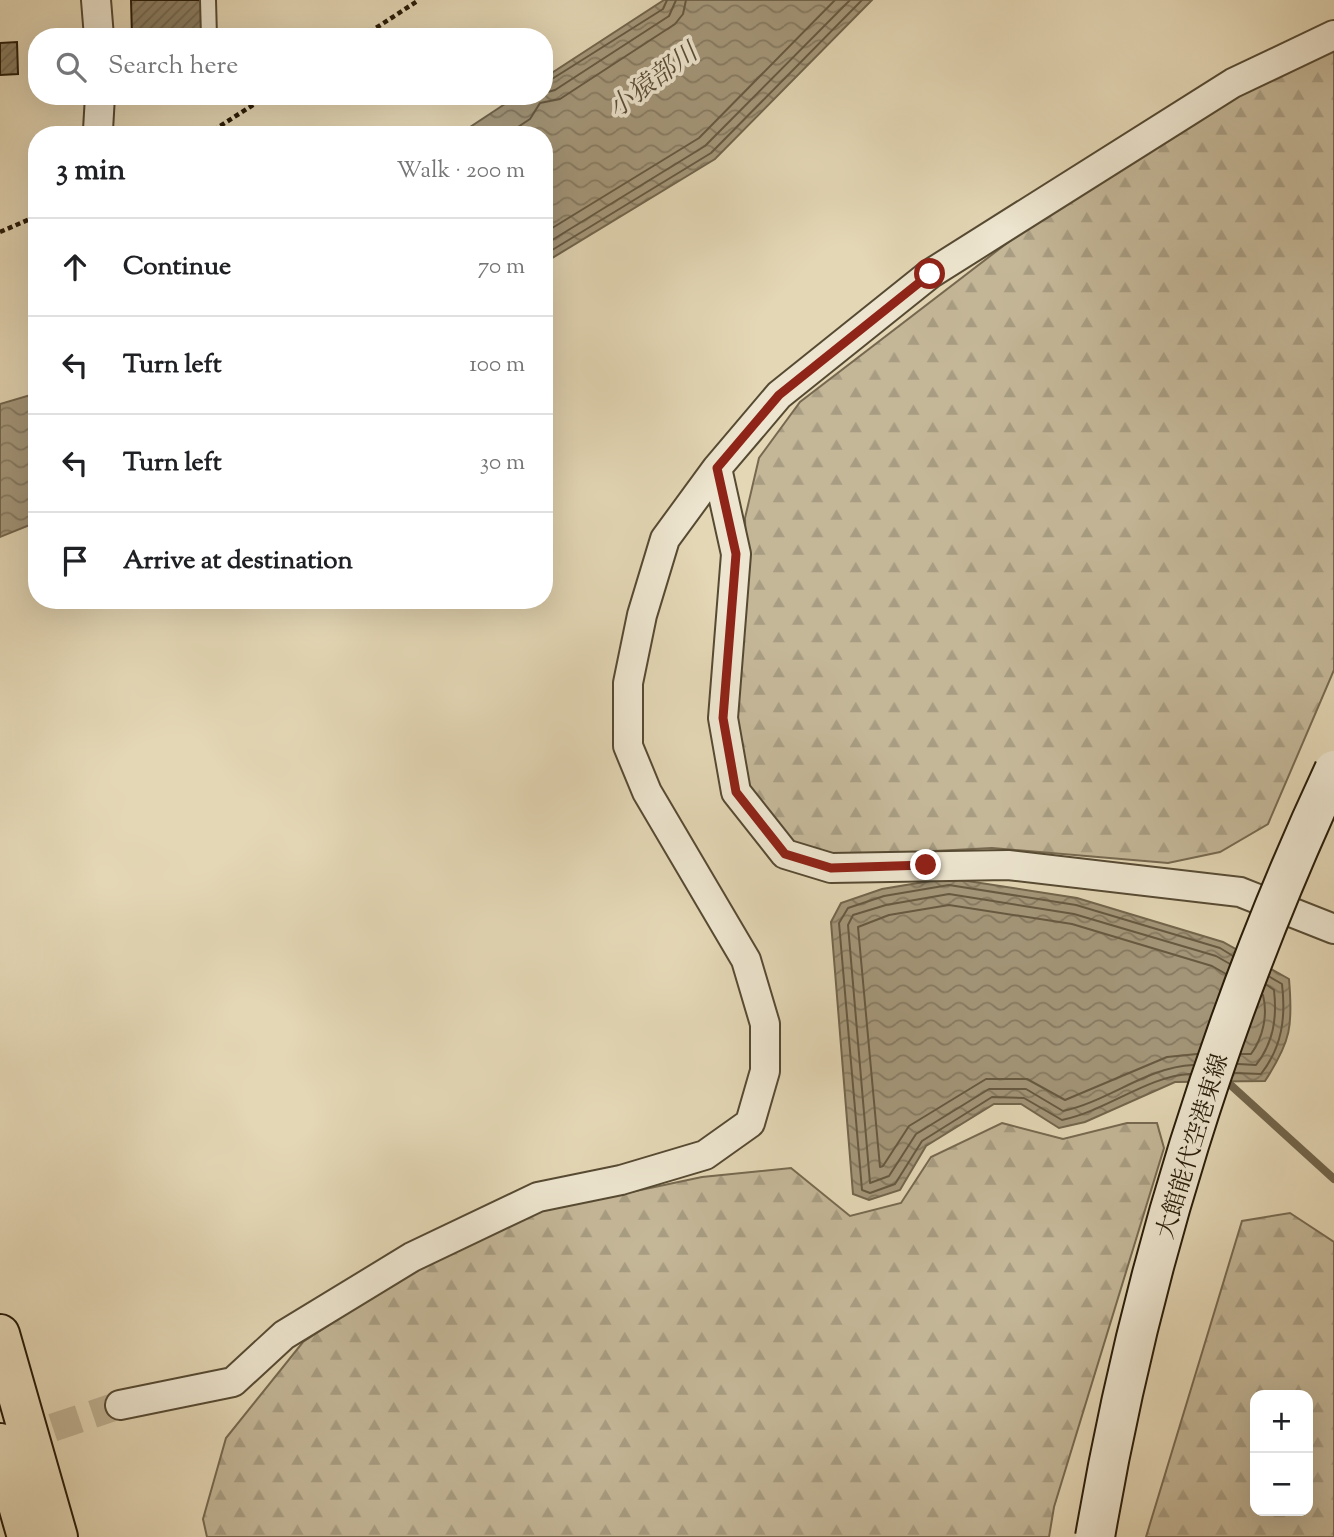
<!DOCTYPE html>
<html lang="en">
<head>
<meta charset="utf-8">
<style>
  body { margin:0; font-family:"Sorts Mill Goudy","Noto Serif JP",serif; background:#f2f2f2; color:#202124 }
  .controls { position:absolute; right:21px; bottom:21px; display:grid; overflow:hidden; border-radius:14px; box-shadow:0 7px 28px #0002 }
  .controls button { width:63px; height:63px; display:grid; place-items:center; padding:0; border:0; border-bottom:2px solid #e0e0e0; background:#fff; color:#202124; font:35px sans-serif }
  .stop { position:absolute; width:21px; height:21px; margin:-16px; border:5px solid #8f2418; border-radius:50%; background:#fff }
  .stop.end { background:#8f2418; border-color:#fff; box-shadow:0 2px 7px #0008 }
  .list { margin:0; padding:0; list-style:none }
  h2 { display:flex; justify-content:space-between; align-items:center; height:91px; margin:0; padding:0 28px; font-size:30px }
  h2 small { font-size:23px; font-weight:400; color:#757577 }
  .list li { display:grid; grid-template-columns:46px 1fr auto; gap:21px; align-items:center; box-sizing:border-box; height:98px; padding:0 28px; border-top:2px solid #e0e0e0 }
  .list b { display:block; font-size:26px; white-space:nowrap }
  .list em { font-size:23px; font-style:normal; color:#757577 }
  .icon { flex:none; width:38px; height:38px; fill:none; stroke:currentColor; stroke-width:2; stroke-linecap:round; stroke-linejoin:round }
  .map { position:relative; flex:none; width:1334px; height:1537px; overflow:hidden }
  .search { position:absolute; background:#fff; box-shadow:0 7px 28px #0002; left:28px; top:28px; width:525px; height:77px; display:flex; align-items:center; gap:18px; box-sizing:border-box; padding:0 24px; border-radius:28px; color:#757577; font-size:26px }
  .panel { position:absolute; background:#fff; box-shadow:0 7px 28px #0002; left:28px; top:126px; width:525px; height:483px; border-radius:28px }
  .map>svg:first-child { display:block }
  .forest { fill:url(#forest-firs); stroke:#766950; stroke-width:2; fill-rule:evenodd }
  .water { fill:url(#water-waves); stroke:#72654c; stroke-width:2 }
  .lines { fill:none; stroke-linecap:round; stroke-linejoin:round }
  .shore { stroke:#665941; stroke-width:2 }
  .stream { stroke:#72654c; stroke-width:8 }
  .building { fill:url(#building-hatch); stroke:#271b08; stroke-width:2 }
  .minor-tunnel { stroke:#beb192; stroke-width:28; stroke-dasharray:28 14; stroke-linecap:butt }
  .service-casing { stroke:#564a33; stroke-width:18 }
  .minor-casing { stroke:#564a33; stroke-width:32 }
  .motorway-casing { stroke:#271b08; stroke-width:42 }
  .path { stroke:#271b08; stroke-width:4.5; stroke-dasharray:5 3.5; stroke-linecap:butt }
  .service { stroke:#ede5cf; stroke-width:14 }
  .minor { stroke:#ede5cf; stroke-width:28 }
  .motorway { stroke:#e4d7b5; stroke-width:38 }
  .secondary-bridge-casing { stroke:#271b08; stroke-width:42; stroke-linecap:butt }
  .secondary-bridge { stroke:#ede5cf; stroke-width:38 }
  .route { stroke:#8f2418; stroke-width:9 }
  .labels { text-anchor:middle; stroke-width:7; stroke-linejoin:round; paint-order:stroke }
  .street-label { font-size:24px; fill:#271b08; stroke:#ede5cf }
  .water-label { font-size:26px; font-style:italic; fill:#594d36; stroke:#ede5cf }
</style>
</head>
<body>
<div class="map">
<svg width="1334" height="1537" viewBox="0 0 1334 1537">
  <defs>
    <pattern id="forest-firs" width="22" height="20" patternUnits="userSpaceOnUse" patternTransform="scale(1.75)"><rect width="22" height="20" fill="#c4b798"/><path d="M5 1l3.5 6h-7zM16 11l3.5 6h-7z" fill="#a89d82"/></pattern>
    <pattern id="water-waves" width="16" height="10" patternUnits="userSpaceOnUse" patternTransform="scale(1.75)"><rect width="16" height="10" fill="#a4977a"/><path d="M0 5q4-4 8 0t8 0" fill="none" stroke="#867a62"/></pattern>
    <pattern id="building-hatch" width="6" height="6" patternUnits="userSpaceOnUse" patternTransform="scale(1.75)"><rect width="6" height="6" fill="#897d62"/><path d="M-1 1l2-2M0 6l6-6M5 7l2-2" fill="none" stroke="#70664f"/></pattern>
  </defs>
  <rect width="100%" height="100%" fill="#e4d7b5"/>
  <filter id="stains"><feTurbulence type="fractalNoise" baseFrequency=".00286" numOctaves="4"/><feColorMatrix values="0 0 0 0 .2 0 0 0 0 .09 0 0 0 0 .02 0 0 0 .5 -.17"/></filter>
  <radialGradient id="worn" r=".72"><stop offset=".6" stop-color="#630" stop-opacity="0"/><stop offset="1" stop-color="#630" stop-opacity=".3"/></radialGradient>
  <!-- forest -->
  <path class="forest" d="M1334,48V670L1268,824L1220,852L1168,863L992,848L838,856L789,841L747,789L732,723L747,587L745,518L759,458L800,402L1015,237L1262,80Z
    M1002,1123L1063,1139L1127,1123H1157L1164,1148L1054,1507L1049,1537H207L203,1519L226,1438L303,1342L434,1256L541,1211L702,1177L791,1168L850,1216L901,1203L931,1157Z
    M1290,1213L1334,1242V1537H1146L1242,1221ZM1308,1395V1511H1255V1395Z"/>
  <!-- water -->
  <path class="water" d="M664,0H872L715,159L544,263V135H458L517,96H544V78Z
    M37,393V522L0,537V404Z
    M948,878L1077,898L1223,942L1289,979C1293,1026 1291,1041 1265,1081L1175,1082L1085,1122L1059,1128L1021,1104H994L926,1146L900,1190L869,1200L853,1194L831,922L841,903L882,889Z"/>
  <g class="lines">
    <!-- shore -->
    <path class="shore" d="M544,84L663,9L667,0
      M544,93L555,90L669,16L676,0
      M506,135L530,119L540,103L560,99L675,24L683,14L686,0
      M544,233L699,138L835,0
      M544,245L705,146L850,0
      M544,255L711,153L862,0
      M1197,1054L1167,1057L1065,1100L1027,1079H986L909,1126L883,1166L880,1167L858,927L889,915L949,905L1072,924L1212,966L1226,974
      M1241,1054H1251C1263,1038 1268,1015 1263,995
      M1238,1064L1256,1065C1274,1042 1277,1017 1274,990L1267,985
      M1193,1065C1147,1067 1109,1101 1063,1111L1026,1089H989L916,1134L889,1176L870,1183L848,925L853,915L886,905L949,894L1074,914L1216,956L1230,964
      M1235,1073L1261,1074C1282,1047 1286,1018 1282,984L1270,977
      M1190,1074C1148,1076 1106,1111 1062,1120L1024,1098L992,1097L922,1141L895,1184L870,1193L862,1190L839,923L848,908L884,896L949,885L1076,905L1220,948L1233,956"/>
    <!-- stream -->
    <path class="stream" d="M1224,1079L1334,1179"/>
  </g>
  <!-- building -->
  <path class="building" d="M131,0H201V37H132Z
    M17,42L18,74L0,75V43Z"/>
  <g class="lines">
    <!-- minor-tunnel -->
    <path class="minor-tunnel" d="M13,1441L120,1405"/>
    <defs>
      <path id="service" d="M208,0L209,37"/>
      <path id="minor" d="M96,0L99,37
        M98,130L100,96
        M717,468L736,554L723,718L736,792L785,854L831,868L1008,865L1240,892L1334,929
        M120,1405L233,1382L284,1335L412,1257L538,1197L621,1180L705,1155L750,1123L765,1071V1024L746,960L647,792L628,746V683L642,615L665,539L717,468L779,395L930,274L1233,83L1334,35"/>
      <path id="motorway" d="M0,1334L58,1537
        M0,1443L27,1537"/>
    </defs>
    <!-- service casing -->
    <use href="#service" class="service-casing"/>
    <!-- minor casing -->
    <use href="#minor" class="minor-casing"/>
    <!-- motorway casing -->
    <use href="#motorway" class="motorway-casing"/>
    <!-- path -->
    <path class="path" d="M362,37L419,0
      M206,135L267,96
      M0,232L37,216"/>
    <!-- service -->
    <use href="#service" class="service"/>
    <!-- minor -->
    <use href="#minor" class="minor"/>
    <!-- motorway -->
    <use href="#motorway" class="motorway"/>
    <defs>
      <path id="secondary-bridge" d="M1095,1537C1140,1273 1221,1012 1334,770"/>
    </defs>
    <!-- secondary-bridge casing -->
    <use href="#secondary-bridge" class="secondary-bridge-casing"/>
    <!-- secondary-bridge -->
    <use href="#secondary-bridge" class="secondary-bridge"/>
  </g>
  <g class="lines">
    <!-- route -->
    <path class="route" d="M926,865L831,868L785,854L736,792L723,718L736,554L717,468L779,395L930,274"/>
  </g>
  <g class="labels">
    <!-- street labels -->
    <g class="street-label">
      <text transform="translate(1192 1146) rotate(-73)" y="8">大館能代空港東線</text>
    </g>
    <!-- water labels -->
    <g class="water-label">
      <text transform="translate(652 80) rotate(-37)" y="9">小猿部川</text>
    </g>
  </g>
  <rect width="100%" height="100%" filter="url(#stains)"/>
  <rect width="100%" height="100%" fill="url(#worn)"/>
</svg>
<div class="controls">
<button>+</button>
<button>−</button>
</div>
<div class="stop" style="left:930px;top:274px"></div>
<div class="stop end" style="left:926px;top:865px"></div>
<div class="search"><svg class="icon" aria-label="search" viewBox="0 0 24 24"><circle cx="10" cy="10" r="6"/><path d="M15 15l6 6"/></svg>Search here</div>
<section class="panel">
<h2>3 min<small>Walk · 200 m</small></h2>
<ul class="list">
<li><svg class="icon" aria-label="ahead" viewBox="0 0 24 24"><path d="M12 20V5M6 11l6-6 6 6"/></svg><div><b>Continue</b></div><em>70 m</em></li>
<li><svg class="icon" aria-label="left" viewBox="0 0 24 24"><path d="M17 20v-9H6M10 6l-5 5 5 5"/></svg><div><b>Turn left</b></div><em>100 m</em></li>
<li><svg class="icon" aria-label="left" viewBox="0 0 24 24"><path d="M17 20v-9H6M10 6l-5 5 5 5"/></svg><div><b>Turn left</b></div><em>30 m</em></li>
<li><svg class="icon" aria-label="arrive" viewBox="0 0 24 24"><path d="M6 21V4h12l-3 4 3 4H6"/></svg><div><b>Arrive at destination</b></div></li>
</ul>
</section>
</div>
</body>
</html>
